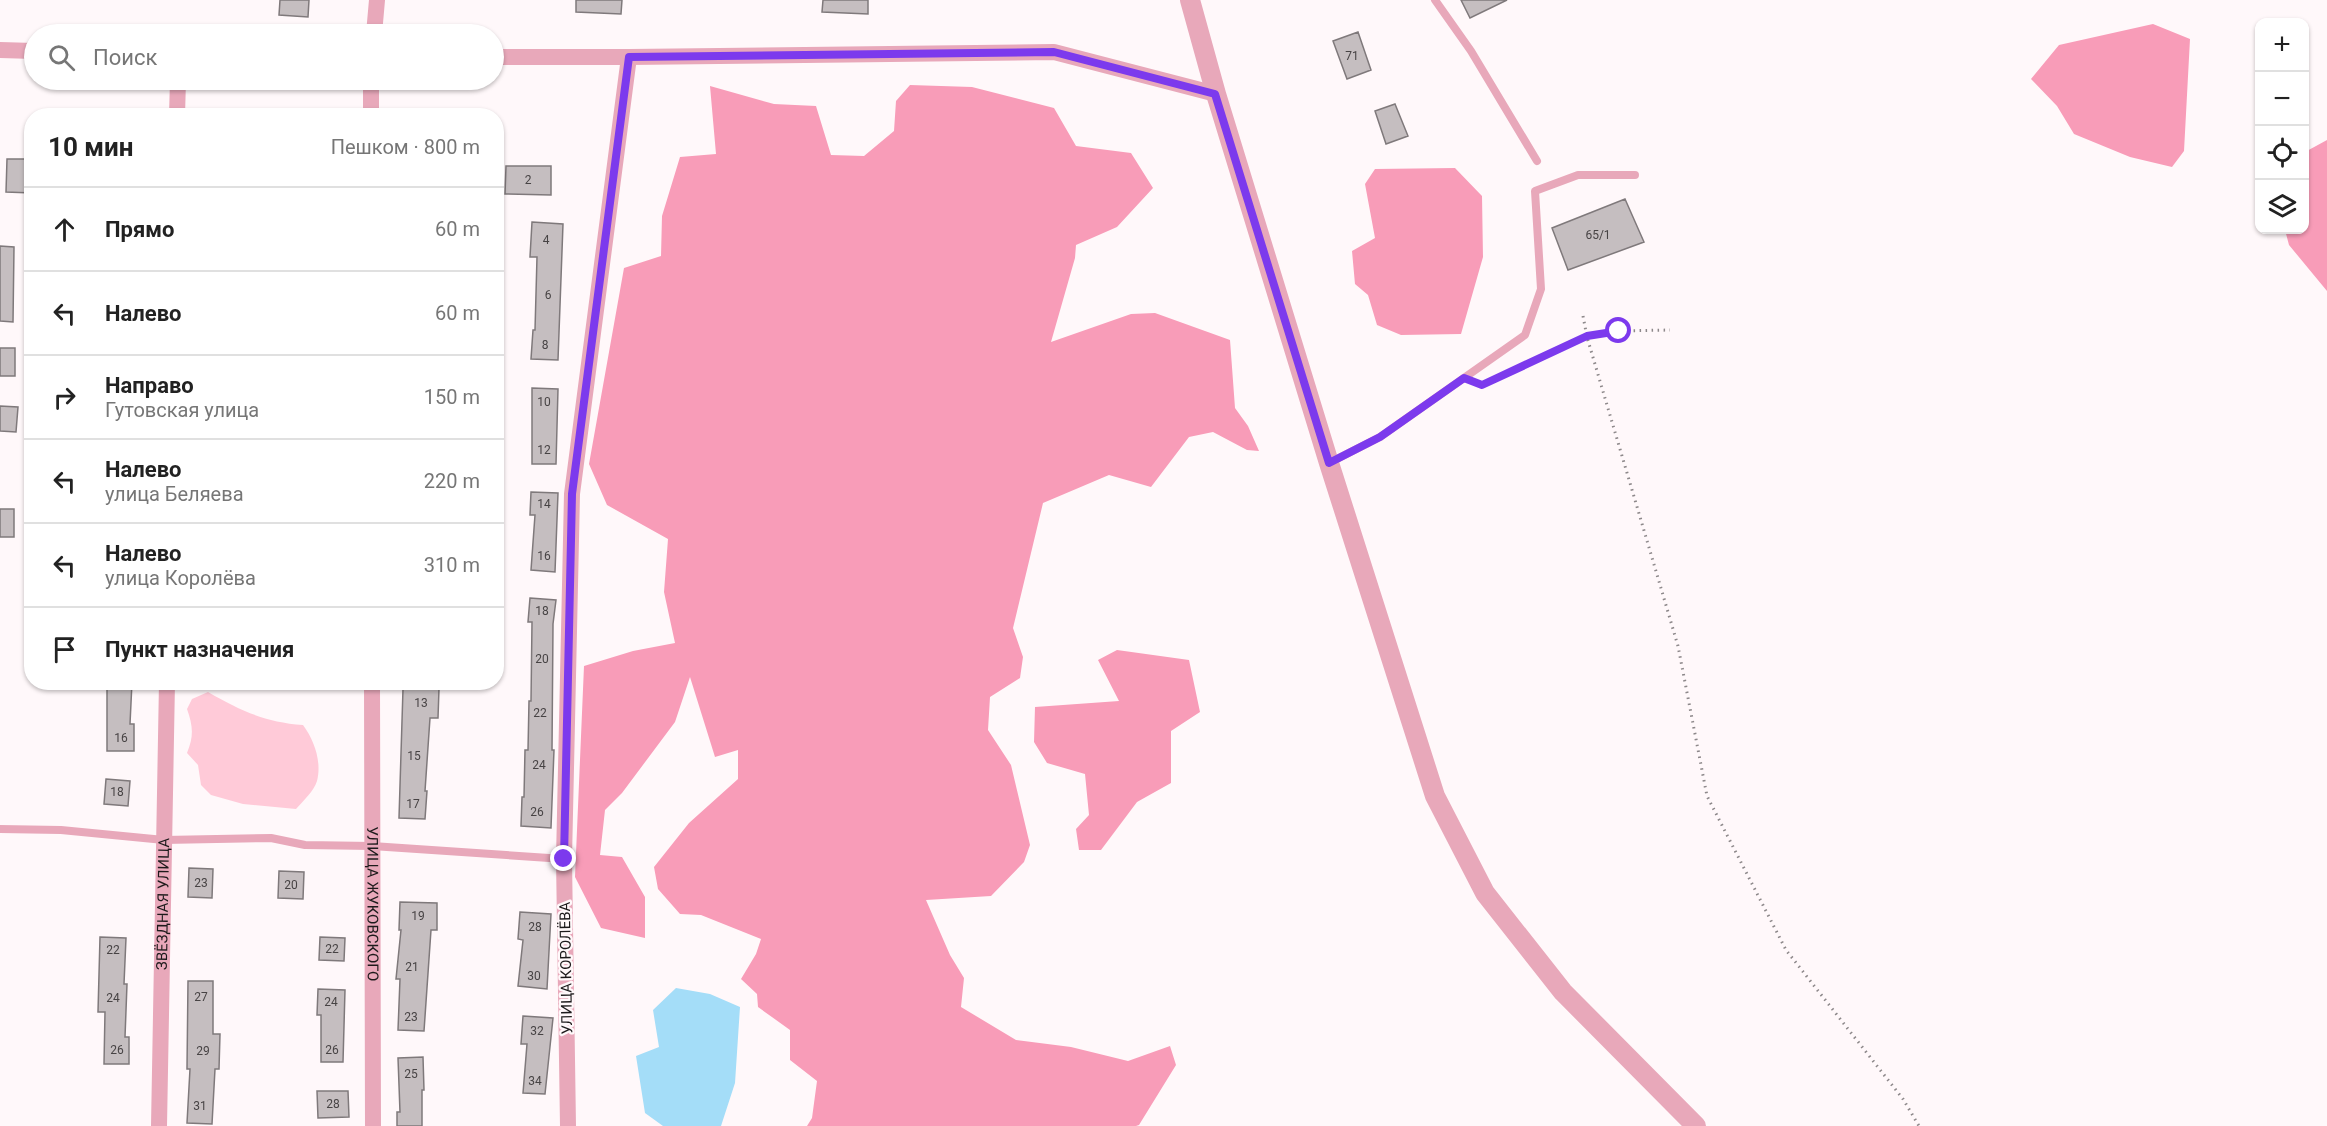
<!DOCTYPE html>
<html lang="ru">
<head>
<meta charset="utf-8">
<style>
  body { margin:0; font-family:Roboto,sans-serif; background:#f6f6f6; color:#222 }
  .controls { position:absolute; right:18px; top:18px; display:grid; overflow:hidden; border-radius:12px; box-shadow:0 2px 4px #0004 }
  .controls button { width:54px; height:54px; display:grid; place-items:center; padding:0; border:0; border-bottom:2px solid #e0e0e0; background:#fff; color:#222; font:30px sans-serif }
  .stop { position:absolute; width:18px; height:18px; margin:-14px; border:4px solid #7c3aed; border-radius:50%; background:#fff }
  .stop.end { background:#7c3aed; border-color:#fff; box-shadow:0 2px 6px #0008 }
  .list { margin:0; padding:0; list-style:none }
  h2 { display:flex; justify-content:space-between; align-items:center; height:78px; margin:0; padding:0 24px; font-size:26px }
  h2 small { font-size:20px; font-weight:400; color:#767676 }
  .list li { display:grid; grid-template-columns:39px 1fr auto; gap:18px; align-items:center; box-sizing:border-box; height:84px; padding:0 24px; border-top:2px solid #e0e0e0 }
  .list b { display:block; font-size:22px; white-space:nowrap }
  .list p { margin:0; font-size:20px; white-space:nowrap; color:#767676 }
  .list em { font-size:20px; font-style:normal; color:#767676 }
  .icon { flex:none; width:33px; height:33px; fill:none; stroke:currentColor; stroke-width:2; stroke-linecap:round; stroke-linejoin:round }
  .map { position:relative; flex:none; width:2327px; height:1126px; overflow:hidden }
  .search { position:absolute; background:#fff; box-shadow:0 2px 4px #0004; left:24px; top:24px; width:480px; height:66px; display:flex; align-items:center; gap:15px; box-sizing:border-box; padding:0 21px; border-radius:33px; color:#767676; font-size:22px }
  .panel { position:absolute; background:#fff; box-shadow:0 2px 4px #0004; left:24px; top:108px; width:480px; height:582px; border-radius:24px }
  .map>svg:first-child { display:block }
  .green { fill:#ffcad8 }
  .forest { fill:#f89cb8 }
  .water { fill:#a4ddf8 }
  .building { fill:#c5bec0; stroke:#7f797b; stroke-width:1.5 }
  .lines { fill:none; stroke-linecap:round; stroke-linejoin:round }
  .path { stroke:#8d888a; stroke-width:3; stroke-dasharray:1.5 4.5; stroke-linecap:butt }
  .service { stroke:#e8a8ba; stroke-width:8 }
  .minor { stroke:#e8a8ba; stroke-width:16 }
  .tertiary { stroke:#e8a8ba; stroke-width:20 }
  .route { stroke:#7c3aed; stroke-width:8 }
  .labels { text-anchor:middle; stroke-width:4.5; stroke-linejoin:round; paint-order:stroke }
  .number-label { font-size:12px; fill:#474344 }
  .street-label { font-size:15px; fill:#1d1a1b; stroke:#fff8fa }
</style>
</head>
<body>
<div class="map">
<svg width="2327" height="1126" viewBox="0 0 2327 1126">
  <rect width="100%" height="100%" fill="#fff8fa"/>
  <!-- green -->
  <path class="green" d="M208,692C241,711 265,722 303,725C314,740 322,761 317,781C314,791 303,801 296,809L243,804L211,795L201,785L198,765L187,753C194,736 193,726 187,709L192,699Z"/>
  <!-- forest -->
  <path class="forest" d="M2153,24L2190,39L2184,151L2172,167L2130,157L2074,134L2057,106L2031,79L2059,45Z
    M910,85L972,87L1054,108L1076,146L1131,153L1153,188L1117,227L1076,245L1075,258L1051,342L1131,314L1155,313L1230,340L1235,408L1248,426L1259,451L1247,450L1213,432L1189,437L1151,487L1109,475L1043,503L1013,628L1023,657L1020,678L990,697L988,730L1011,765L1030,845L1024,862L991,896L926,900L950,955L964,978L961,1007L1016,1040L1071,1047L1128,1061L1170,1046L1176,1065L1139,1125L1136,1126H807L812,1118L817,1081L790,1060V1030L758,1007L757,994L741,979L756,954L761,939L701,915L680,914L658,889L654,867L689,823L738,779V750L715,757L690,677L675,722L622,793L605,810L600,855L622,857L645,897V938L601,928L575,877L584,666L633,651L675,643L664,592L668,539L607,505L589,464L624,268L661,256L662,216L680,157L716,154L710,86L774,104L816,106L831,155L864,156L894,131L896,101Z
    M2327,140V291L2289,245L2285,230H2304L2305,152Z
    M1455,168L1482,196L1483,257L1461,334L1401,335L1377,325L1368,295L1355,284L1352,251L1375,238L1365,184L1375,169Z
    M1117,650L1189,660L1200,712L1171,731V783L1137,802L1101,850H1079L1076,829L1089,815L1085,774L1047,763L1034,742L1035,707L1119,701L1098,660Z"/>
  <!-- water -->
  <path class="water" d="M676,988L710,994L740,1007L735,1083L721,1126H663L645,1113L636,1056L659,1047L653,1010Z"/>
  <!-- building -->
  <path class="building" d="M280,0H309L308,17L279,15Z
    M576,0H622L621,14L576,12Z
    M823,0H868V14L822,12Z
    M1461,0H1507L1470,18Z
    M1358,32L1371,70L1347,79L1333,41Z
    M1395,104L1408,136L1386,144L1375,111Z
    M7,159H32V193L6,192Z
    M506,166H551V195L505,194Z
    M1625,199L1644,242L1568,270L1552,228Z
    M532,222L563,224L558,360L531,359L533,330H535L537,257H530Z
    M0,246L14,247L13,322L0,321Z
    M0,348H15V376H0Z
    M532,388L558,389L556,464H532Z
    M0,406L18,407L16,432L0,431Z
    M531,492L558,493L555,572L531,570L535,515H530Z
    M0,509H14V537H0Z
    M530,598L556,600L553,624L552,750H554L551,828L521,826L522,797H524L525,750H528L529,701H531L532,622H528Z
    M107,682H132L130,724H134V751H107Z
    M403,689H439L438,718H430L425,791H427L425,819L399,818Z
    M106,779L130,781L128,806L104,804Z
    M189,868L213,869L212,898L188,897Z
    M279,871L304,872L303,899L278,898Z
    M400,902L437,903V930H431L424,1031L398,1030L400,979H396L401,930H399Z
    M520,912L551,914L547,989L518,986L523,940L518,939Z
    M100,937L126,938L124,984H127L125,1037H129V1064H104L105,1012H98Z
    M320,937L345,938L344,961L319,960Z
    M188,981H213V1034H220L219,1069H215L212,1124L187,1123L190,1069H187Z
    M318,989L345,990L343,1062H321V1015H317Z
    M523,1016L553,1018L545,1094L523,1093L527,1044H521Z
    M423,1057L424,1090H422V1126H397V1112H400L398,1058Z
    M317,1091H348L349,1117L318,1118Z"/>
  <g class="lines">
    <!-- path -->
    <path class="path" d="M1583,316L1587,337L1678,646L1707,796L1786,950L1903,1099L1919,1126
      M1477,383L1482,385L1587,337L1619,331L1670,330"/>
    <!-- service -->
    <path class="service" d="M1435,0L1471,51L1537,161
      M1329,463L1380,437L1525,335L1541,289L1535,191L1578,175H1635
      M0,829L61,830L164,840L271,838L305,845L372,846L564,859"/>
    <!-- minor -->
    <g class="minor">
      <path d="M374,34L377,0"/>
      <path d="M0,50L34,51"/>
      <path d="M494,57H629L1054,52L1216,94"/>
      <path d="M371,80V116"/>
      <path d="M177,116L178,80"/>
      <path id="s1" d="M372,682L373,1126"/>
      <path id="s2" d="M159,1126L167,682"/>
      <path d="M568,1126L564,859L572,494L629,57"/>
    </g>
    <!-- tertiary -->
    <path class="tertiary" d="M1190,0L1216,94L1329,463L1435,796L1485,893L1563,992L1696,1126"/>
  </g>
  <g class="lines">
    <!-- route -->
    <path class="route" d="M564,859L572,494L629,57L1054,52L1215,94L1329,463L1380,437L1464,378L1482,385L1587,336L1619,331"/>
  </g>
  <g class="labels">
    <!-- number labels -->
    <g class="number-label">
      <text x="1352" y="60">71</text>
      <text x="528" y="184">2</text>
      <text x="1598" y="239">65/1</text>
      <text x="546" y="244">4</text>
      <text x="548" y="299">6</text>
      <text x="545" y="349">8</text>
      <text x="544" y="406">10</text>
      <text x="544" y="454">12</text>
      <text x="544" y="508">14</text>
      <text x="544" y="560">16</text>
      <text x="542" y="615">18</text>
      <text x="542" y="663">20</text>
      <text x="421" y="707">13</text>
      <text x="540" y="717">22</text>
      <text x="121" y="742">16</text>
      <text x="414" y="760">15</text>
      <text x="539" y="769">24</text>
      <text x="117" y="796">18</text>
      <text x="413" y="808">17</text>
      <text x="537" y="816">26</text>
      <text x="201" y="887">23</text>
      <text x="291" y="889">20</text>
      <text x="418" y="920">19</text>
      <text x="535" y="931">28</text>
      <text x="332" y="953">22</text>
      <text x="113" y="954">22</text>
      <text x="412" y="971">21</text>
      <text x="534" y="980">30</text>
      <text x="201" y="1001">27</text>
      <text x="113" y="1002">24</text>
      <text x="331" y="1006">24</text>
      <text x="411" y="1021">23</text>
      <text x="537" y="1035">32</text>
      <text x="117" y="1054">26</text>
      <text x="332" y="1054">26</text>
      <text x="203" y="1055">29</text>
      <text x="411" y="1078">25</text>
      <text x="535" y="1085">34</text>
      <text x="333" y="1108">28</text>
      <text x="200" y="1110">31</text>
    </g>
    <!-- street labels -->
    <g class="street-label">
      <text dy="5" stroke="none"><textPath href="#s2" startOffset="222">ЗВЁЗДНАЯ УЛИЦА</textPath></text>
      <text dy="5" stroke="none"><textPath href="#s1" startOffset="222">УЛИЦА ЖУКОВСКОГО</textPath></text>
      <text transform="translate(566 968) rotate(-91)" y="5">УЛИЦА КОРОЛЁВА</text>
    </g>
  </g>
</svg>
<div class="controls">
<button>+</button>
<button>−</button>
<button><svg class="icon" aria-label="locate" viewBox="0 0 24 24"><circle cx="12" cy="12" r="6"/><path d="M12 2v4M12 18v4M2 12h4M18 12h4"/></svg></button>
<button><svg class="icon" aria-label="layers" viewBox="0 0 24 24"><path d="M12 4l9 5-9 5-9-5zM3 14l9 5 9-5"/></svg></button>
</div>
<div class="stop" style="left:1619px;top:331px"></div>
<div class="stop end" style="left:564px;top:859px"></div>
<div class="search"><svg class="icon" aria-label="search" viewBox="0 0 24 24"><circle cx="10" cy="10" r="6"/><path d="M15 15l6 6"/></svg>Поиск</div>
<section class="panel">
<h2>10 мин<small>Пешком · 800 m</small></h2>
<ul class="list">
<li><svg class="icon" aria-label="ahead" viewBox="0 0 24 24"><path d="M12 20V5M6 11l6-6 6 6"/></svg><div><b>Прямо</b></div><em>60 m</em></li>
<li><svg class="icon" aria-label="left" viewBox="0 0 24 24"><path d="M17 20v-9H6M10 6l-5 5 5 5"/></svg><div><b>Налево</b></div><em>60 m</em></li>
<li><svg class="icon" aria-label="right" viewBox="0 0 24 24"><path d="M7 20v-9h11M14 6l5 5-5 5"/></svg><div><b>Направо</b><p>Гутовская улица</p></div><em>150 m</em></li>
<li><svg class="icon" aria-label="left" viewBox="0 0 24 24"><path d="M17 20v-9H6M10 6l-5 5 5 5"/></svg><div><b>Налево</b><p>улица Беляева</p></div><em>220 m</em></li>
<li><svg class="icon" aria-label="left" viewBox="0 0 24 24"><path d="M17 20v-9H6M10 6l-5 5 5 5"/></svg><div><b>Налево</b><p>улица Королёва</p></div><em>310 m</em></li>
<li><svg class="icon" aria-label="arrive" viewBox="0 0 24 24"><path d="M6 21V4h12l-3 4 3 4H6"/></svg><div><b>Пункт назначения</b></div></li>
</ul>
</section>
</div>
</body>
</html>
